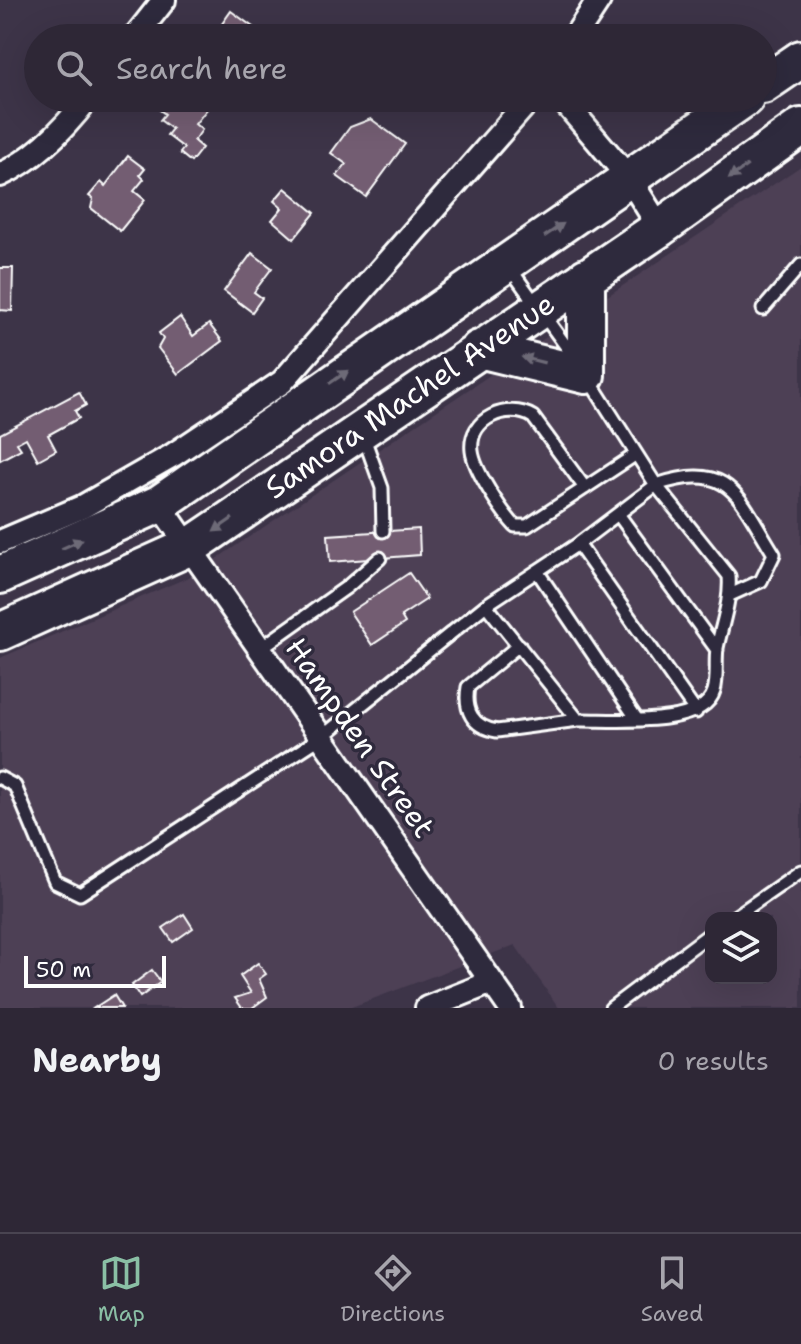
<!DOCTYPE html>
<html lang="en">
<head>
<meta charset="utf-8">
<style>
  body { margin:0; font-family:"Shantell Sans",sans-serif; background:#362f3e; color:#f1f3f6 }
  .controls { position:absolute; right:24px; bottom:24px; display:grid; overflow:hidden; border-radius:16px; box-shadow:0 8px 32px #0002 }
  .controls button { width:72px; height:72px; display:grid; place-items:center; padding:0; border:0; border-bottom:2px solid #494451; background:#2e2736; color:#f1f3f6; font:40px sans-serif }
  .scale { position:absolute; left:24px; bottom:20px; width:142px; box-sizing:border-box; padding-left:8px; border:4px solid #fff; border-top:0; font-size:22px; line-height:28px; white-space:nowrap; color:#fff; -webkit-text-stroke:6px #2f2a3d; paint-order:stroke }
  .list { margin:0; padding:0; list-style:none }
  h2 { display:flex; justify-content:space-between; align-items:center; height:104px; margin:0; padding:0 32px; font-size:34px }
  h2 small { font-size:26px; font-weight:400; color:#a7a5ad }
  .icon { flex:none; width:44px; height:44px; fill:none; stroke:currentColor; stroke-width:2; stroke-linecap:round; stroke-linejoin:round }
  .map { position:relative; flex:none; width:801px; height:1008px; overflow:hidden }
  .search { position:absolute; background:#2e2736; box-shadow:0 8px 32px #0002; left:24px; right:24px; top:24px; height:88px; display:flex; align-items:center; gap:20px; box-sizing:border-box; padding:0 28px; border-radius:44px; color:#a7a5ad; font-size:30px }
  .sheet { height:224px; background:#2e2736 }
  nav { display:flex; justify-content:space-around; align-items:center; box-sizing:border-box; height:112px; border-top:2px solid #494451; background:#2e2736; font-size:22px; color:#a7a5ad }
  nav a { display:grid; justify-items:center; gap:4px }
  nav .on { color:#8abfa5 }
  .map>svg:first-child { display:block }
  .built { fill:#4d4055; fill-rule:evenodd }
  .building { fill:#735d72; stroke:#fff; stroke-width:2 }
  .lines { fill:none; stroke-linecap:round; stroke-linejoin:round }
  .service-casing { stroke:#fff; stroke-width:17 }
  .minor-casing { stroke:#fff; stroke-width:28 }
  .trunk-casing { stroke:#fff; stroke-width:42 }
  .service { stroke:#2f2a3d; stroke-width:11 }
  .minor { stroke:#2f2a3d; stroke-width:22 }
  .trunk { stroke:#2f2a3d; stroke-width:36 }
  .oneway { fill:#6d6a77 }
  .labels { text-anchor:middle; stroke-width:7; stroke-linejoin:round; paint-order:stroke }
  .street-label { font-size:30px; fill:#fff; stroke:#2f2a3d }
</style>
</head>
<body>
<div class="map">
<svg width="801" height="1008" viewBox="0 0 801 1008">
  <rect width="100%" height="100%" fill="#3d3448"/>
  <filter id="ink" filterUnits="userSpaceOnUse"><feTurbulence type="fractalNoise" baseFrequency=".0125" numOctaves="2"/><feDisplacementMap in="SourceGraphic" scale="16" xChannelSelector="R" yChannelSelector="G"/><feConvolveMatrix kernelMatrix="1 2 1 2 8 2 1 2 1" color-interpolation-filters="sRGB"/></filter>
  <g filter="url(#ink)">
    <!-- built -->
    <path class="built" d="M801,166V1008H559L515,945L349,1008H0V658L191,576ZM711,918H771V978H711Z"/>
    <!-- building -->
    <path class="building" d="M231,11L268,38H212Z
      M163,98H196L208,108L195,124L202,130L194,141L202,148L191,162L180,153L184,148L167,135L172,129L160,120L165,114L156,107Z
      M371,119L405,144L366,197L337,176L346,164L331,153L350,127Z
      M128,156L145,169L140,175L144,179L134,191L145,200L120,231L91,208L93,199L89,196L101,182L105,186Z
      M285,188L315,213L294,239L272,220L282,208L274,201Z
      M252,253L272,268L254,292L262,298L252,312L224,291Z
      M0,268H13L12,311L0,310Z
      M180,317L193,336L209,324L222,341L178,374L158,348L163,339L159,333Z
      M79,392L86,405L75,411L79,418L48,435L56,450L38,460L26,438L17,443L21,449L0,460V434Z
      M419,529L420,555L330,562L328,535Z
      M409,573L427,599L401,616L405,623L372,645L350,612Z
      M184,914L193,928L173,942L163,928Z
      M258,963L266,974L259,979L267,997L252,1008H242L235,998L251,993L240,976Z
      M152,970L161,982L140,997L132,985Z
      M114,995L122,1008H94Z"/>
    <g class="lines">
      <defs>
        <path id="service" d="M509,267L576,360
          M763,309L801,265
          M363,435L382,488L383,531
          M585,488L533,417C508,402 468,418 472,451C474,470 502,512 515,526H527L635,455
          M618,514L717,650
          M578,544L696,712
          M537,571L636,718
          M486,605L578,720C610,719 703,729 714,691C718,678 715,662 717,648C722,623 731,602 729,576L656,485C732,460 738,497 774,554L761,581L730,595
          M519,645L468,687C464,710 472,727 497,731L578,720
          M261,648L347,587L380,558
          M0,778L15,786L55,882L80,894L323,736L486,605L578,544L656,485L588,378
          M733,918L801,871
          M611,1008L711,933"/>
        <path id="minor" d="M134,38L164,0
          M574,38L599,0
          M561,98L629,178L660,228
          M0,175C35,159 65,128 88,98
          M159,504L510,1008
          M0,542L82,507L173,455L282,382L531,98
          M427,1008L492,982"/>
        <path id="trunk" d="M763,85L801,59
          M479,349L586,375V277
          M0,575L159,504L745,98
          M0,632L191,546L660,228L801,127"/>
      </defs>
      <!-- service casing -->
      <use href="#service" class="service-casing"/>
      <!-- minor casing -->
      <use href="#minor" class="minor-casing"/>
      <!-- trunk casing -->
      <use href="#trunk" class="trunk-casing"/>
      <!-- service -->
      <use href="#service" class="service"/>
      <!-- minor -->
      <use href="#minor" class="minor"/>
      <!-- trunk -->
      <use href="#trunk" class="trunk"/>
    </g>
    <!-- one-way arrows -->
    <defs><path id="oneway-solid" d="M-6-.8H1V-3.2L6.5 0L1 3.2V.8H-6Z" transform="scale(2)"/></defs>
    <g class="oneway">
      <use href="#oneway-solid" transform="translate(738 172) rotate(144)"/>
      <use href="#oneway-solid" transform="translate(554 230) rotate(-34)"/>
      <use href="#oneway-solid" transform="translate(533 360) rotate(-166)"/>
      <use href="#oneway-solid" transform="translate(339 377) rotate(-34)"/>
      <use href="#oneway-solid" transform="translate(223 525) rotate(145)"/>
      <use href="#oneway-solid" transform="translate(72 544) rotate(-24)"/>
    </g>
  </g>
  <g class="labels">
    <!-- street labels -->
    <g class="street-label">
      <text transform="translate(410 396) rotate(-34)" y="10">Samora Machel Avenue</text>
      <text transform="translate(360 738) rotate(55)" y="10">Hampden Street</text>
    </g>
  </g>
</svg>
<div class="controls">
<button><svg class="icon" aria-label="layers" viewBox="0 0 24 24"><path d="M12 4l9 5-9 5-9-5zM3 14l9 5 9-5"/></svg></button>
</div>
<div class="scale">50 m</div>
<div class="search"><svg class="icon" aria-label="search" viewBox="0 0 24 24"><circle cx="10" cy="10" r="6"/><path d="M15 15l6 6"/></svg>Search here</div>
</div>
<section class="sheet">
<h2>Nearby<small>0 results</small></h2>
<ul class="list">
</ul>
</section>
<nav>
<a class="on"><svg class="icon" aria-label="map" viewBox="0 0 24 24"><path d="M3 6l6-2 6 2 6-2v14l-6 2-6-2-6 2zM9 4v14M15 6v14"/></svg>Map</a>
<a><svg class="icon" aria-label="directions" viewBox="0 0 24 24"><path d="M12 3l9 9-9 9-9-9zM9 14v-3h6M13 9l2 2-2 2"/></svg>Directions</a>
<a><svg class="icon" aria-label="saved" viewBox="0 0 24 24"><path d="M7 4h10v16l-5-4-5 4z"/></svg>Saved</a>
</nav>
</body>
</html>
